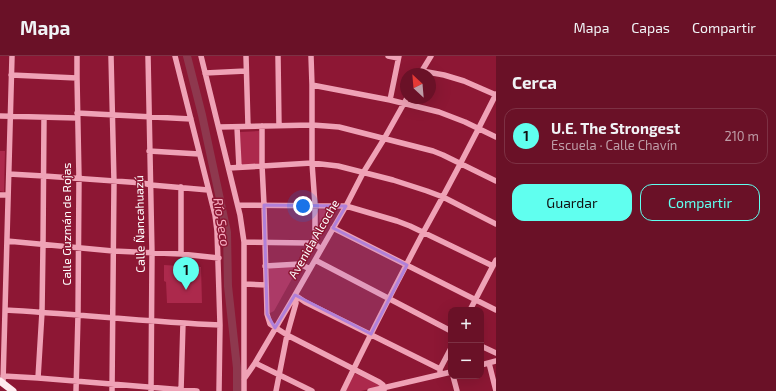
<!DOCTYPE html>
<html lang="es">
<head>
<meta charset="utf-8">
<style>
  body { margin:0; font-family:"Exo 2",sans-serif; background:#721f33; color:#f1f3f6 }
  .controls { position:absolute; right:12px; bottom:12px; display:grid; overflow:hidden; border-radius:8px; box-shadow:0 4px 16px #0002 }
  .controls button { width:36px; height:36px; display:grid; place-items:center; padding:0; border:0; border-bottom:1px solid #7d3144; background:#6a1127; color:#f1f3f6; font:20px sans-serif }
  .compass { position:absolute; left:400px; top:12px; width:36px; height:36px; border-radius:50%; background:#6a1127; box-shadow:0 4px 16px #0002; rotate:334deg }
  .you { position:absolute; left:303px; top:150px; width:14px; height:14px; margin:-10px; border:3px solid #fff; border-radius:50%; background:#1a73e8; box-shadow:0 0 0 6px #1a73e833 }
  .badge { display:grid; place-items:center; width:26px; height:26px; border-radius:50%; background:#60ffef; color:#111; font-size:13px; font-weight:700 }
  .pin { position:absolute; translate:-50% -33px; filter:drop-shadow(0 1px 2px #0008) }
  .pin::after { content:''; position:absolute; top:21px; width:14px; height:12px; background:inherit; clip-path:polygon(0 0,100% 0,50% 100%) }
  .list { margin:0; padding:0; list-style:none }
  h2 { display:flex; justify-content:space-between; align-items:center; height:52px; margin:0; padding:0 16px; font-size:17px }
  h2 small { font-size:13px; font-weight:400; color:#be9da7 }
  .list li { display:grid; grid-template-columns:26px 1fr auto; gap:12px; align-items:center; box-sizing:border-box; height:56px; margin:0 8px 8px; padding:0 8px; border:1px solid #7d3144; border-radius:12px }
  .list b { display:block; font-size:15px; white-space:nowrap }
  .list p { margin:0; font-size:13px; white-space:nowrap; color:#be9da7 }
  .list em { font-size:13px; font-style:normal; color:#be9da7 }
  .actions { display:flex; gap:8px; padding:12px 16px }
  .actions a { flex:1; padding:9px 0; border:1px solid #60ffef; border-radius:12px; text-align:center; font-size:14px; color:#60ffef }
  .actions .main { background:#60ffef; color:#111 }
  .map { position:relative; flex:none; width:496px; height:335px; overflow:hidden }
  header { display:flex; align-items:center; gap:24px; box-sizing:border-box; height:56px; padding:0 20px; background:#6a1127; border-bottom:1px solid #7d3144 }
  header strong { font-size:19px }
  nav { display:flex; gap:22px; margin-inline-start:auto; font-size:14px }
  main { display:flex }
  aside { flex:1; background:#6a1127 }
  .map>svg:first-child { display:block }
  .green { fill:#ac294c }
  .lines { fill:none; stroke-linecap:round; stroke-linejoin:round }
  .river { stroke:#8e384e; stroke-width:8 }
  .minor { stroke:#efa2b6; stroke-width:5.5 }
  .major { stroke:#ffeaee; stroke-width:7 }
  .marked { fill:#b080d9; fill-opacity:0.2; stroke:#b080d9; stroke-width:3; stroke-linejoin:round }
  .labels { text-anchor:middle; stroke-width:3; stroke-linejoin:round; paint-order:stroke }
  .street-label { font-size:12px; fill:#fff; stroke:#8d1734 }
  .water-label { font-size:13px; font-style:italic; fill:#f6aec1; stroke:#8d1734 }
</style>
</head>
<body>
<header>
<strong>Mapa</strong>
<nav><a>Mapa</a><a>Capas</a><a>Compartir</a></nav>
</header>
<main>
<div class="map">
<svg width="496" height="335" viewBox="0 0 496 335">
  <rect width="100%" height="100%" fill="#8d1734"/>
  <!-- green -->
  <path class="green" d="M259,75L260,108L241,109L240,76Z
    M0,95H5L4,136L0,135Z
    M319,153L334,154L320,180Z
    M164,209L195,211V213H199V211H201L202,247H167L166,226L164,225Z
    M299,210L274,255L270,257L268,211Z
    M354,317L382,330L361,335H345Z"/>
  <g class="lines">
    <!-- river -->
    <path class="river" d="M187,0L202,59L227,176L228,230L237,312V335"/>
    <!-- minor -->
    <path class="minor" d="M111,0L114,126L112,335
      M148,0L152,197L151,335
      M175,0L215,159L217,175L220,269L219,335
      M201,0L240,159L244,186V335
      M246,0L248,70
      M278,0L279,69
      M311,0L312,29V107L315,149V188L321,193
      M388,0L398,2
      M422,15L444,19L464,25L496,39
      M205,17L246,15
      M420,18L431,0
      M11,19L77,22
      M312,29L390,44L439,56L465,66L496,81
      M390,44L399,0
      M77,57L191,63
      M0,60L77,62
      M262,70V109L264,149L267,258L270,268L287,279L379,326L383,329L384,335
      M219,71L312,69L326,70L339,71L433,95L443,99L496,125
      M237,71L239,111
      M149,95L199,98
      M229,112L312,107L338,110L393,124L427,135L443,141L496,168
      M9,118L44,120L143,127L151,129L208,134
      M0,139H8
      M238,149L346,150L397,165L410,170L493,210
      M333,172L496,254
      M7,185L113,195L181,198L219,202
      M244,186L309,187L315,188
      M181,198V131
      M315,204L451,275
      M265,210L300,208L310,213
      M244,228L266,229
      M295,239L305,246L440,313
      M5,254C77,258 149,266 220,269
      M470,254L496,204
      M481,290L496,297
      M255,307L312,335
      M489,307L496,335
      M481,309L496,305
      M440,317V313L451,292
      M3,320L38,322L197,335
      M453,320L457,335
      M38,322L42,256L43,189L44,62
      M244,323L255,307L295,239L346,150L363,117L384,83L407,42
      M3,327L12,0
      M76,335L78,259L79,122L77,22V0
      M181,335L183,267
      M276,335L287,279L296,247L295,239
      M343,335C369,281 396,228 424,175C449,130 473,84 496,38
      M370,335L451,316"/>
    <!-- major -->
    <path class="major" d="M0,325L13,335"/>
  </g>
  <!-- marked area -->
  <path class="marked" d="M264,149L346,150L333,172L407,209L371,278L295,239L275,272L267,258Z"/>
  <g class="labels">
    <!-- street labels -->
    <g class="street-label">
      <text transform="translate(67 168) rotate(-90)" y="4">Calle Guzmán de Rojas</text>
      <text transform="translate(140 168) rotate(-91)" y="4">Calle Ñancahuazú</text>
      <text transform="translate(314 183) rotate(-60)" y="4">Avenida Alcoche</text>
    </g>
    <!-- water labels -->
    <g class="water-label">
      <text transform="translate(222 166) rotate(81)" y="5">Río Seco</text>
    </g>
  </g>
</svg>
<div class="controls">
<button>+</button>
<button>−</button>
</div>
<svg class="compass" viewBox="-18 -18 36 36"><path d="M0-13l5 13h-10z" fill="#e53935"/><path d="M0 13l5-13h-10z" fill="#be9da7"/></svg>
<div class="you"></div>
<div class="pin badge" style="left:186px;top:234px">1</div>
</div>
<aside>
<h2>Cerca<small></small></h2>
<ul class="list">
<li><span class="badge">1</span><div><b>U.E. The Strongest</b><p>Escuela · Calle Chavín</p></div><em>210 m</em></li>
</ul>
<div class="actions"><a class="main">Guardar</a><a>Compartir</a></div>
</aside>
</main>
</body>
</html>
